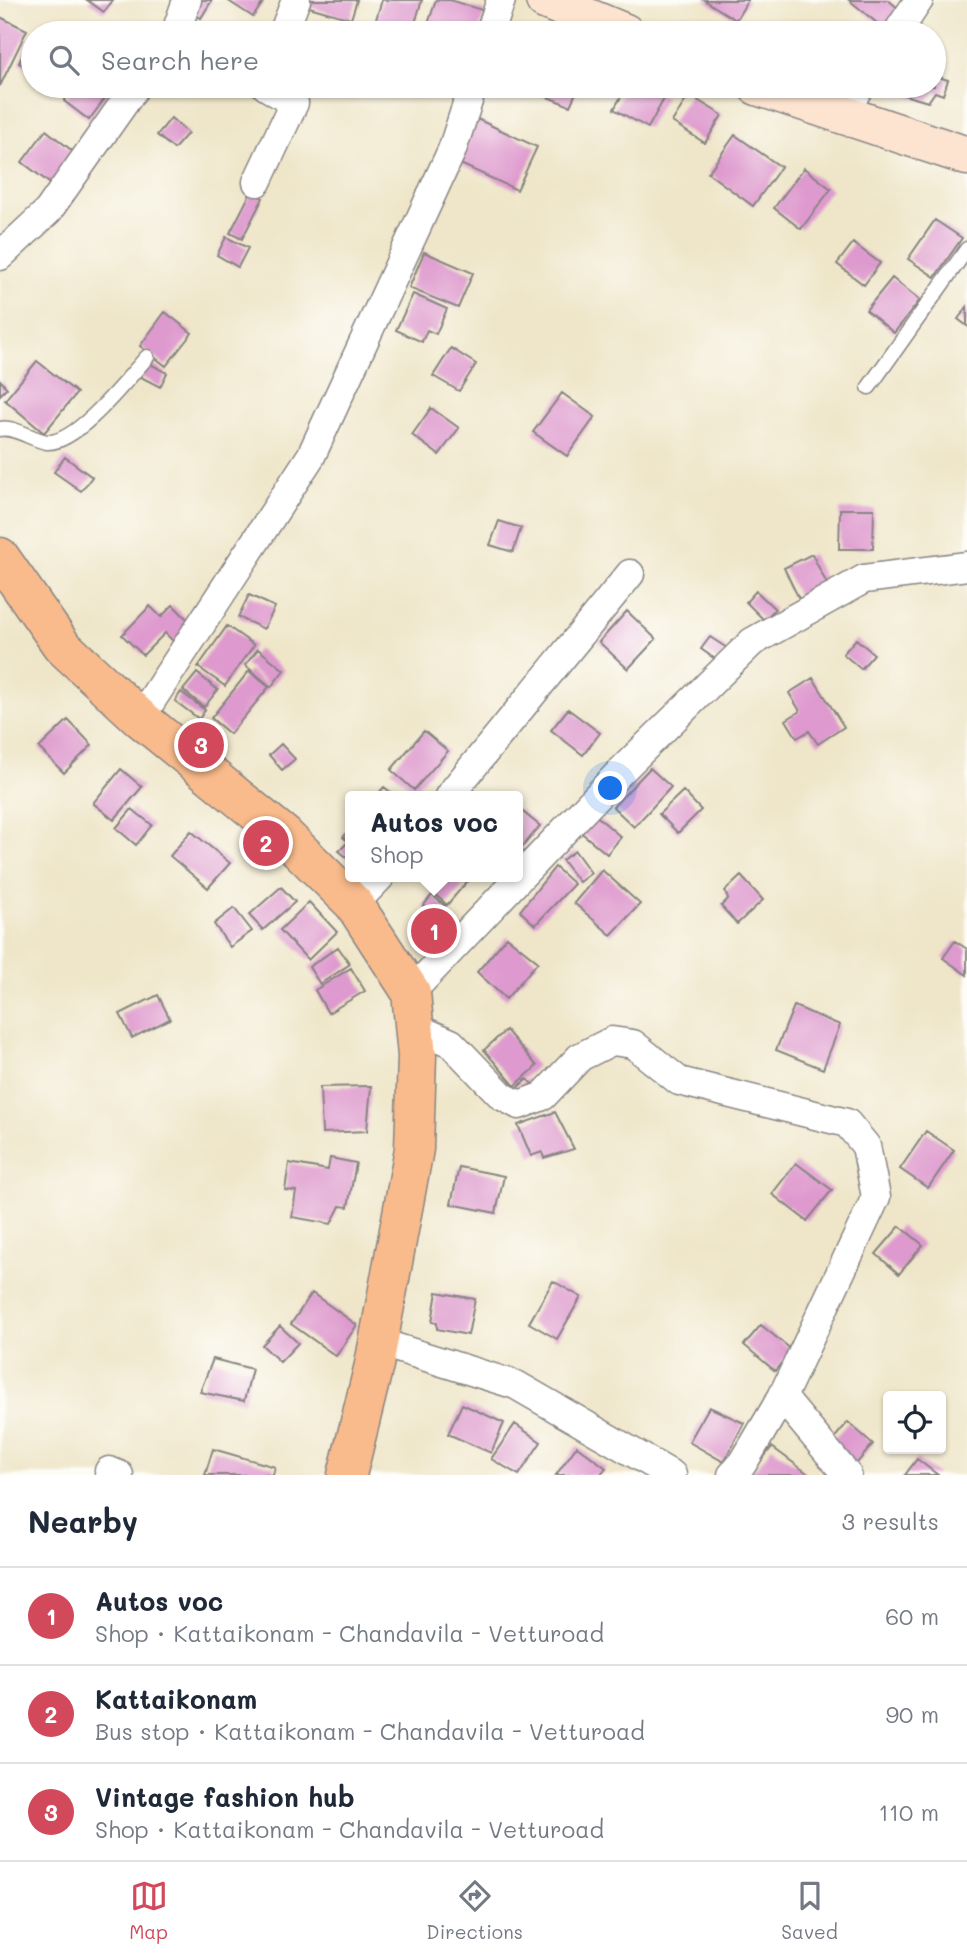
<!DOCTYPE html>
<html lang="en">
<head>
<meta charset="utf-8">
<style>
  body { margin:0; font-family:Mali,sans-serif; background:#f2f2f3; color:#1f2937 }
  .controls { position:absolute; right:21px; bottom:21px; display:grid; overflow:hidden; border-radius:7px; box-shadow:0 2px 5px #0004 }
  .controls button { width:63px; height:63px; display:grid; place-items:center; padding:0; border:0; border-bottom:2px solid #e0e1e3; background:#fff; color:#1f2937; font:35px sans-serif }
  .you { position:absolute; left:611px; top:789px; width:24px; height:24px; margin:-18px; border:5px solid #fff; border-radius:50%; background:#1a73e8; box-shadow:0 0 0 10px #1a73e833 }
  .badge { display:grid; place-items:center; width:46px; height:46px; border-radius:50%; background:#d1495b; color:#fff; font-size:23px; font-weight:700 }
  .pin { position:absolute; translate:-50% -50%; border:4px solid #fff; box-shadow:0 2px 7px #0006 }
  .popup { position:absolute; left:345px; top:791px; width:178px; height:91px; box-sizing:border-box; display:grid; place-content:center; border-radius:7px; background:#fff; filter:drop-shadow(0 2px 5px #0005); font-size:23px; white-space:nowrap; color:#747a83 }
  .popup b { font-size:26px; color:#1f2937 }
  .popup::after { content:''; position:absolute; left:50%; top:100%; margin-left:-14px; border:14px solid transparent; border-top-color:#fff }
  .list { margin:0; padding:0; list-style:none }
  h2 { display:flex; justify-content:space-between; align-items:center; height:91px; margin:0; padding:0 28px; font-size:30px }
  h2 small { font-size:23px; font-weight:400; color:#747a83 }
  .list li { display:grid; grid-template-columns:46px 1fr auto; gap:21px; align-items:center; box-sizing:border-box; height:98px; padding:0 28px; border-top:2px solid #e0e1e3 }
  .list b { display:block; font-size:26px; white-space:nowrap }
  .list p { margin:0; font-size:23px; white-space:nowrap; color:#747a83 }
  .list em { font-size:23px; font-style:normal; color:#747a83 }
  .icon { flex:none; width:38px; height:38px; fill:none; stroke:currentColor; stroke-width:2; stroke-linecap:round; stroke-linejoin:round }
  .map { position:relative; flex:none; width:967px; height:1475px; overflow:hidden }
  .search { position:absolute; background:#fff; box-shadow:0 2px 5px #0004; left:21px; right:21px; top:21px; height:77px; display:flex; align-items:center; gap:18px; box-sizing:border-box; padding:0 24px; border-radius:38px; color:#747a83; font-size:26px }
  .sheet { height:385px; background:#fff }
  nav { display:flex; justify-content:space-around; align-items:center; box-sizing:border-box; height:98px; border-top:2px solid #e0e1e3; background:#fff; font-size:19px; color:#747a83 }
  nav a { display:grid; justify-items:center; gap:4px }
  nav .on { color:#d1495b }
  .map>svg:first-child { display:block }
  .building { fill:#de99ce }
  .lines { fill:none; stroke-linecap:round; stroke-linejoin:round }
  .lane-casing { stroke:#888482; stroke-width:17 }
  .street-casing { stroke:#888482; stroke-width:31 }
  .secondary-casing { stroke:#888482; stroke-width:41 }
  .primary-casing { stroke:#888482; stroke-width:41 }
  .lane { stroke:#fff; stroke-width:14 }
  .street { stroke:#fff; stroke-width:28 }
  .secondary { stroke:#fde4d1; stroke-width:38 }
  .primary { stroke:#fabb8c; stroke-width:38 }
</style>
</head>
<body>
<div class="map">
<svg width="967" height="1475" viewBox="0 0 967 1475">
  <rect width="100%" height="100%" fill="#fdfcf7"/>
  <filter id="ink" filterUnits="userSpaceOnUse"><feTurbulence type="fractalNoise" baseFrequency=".0143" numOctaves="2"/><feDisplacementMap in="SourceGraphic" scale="14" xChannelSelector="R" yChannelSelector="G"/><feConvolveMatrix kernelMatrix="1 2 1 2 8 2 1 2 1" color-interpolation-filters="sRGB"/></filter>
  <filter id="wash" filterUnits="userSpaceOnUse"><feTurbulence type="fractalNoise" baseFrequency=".00686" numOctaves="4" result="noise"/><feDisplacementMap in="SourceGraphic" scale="28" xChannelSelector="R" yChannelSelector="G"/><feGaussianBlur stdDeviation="1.57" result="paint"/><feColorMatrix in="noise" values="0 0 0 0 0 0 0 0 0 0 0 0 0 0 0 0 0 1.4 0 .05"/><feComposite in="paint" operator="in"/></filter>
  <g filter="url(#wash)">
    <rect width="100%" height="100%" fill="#efe6c9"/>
    <g id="blocks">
      <!-- building -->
      <path class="building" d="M87,0H113L104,12Z
        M194,0H212L201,18L188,10Z
        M227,0H263L264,1L253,17Z
        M311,0H357L351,19L309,7Z
        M382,0H422L412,33H387L373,29Z
        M436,0H450L485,11L478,33H425Z
        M704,0H748L736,20Z
        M849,0H888L904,13L888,32Z
        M0,17L27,30L0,86Z
        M33,33V70L19,63Z
        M934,56L943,59L938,77L948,80L943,95L935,92L928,102L884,89L885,86H934Z
        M75,86H114L89,120L64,101Z
        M520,86H579L570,106Z
        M627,86H644L665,97L648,128L614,109Z
        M689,95L722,115L705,143L672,122Z
        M171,118L188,133L174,149L157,135Z
        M477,119L537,147L517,190L456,162Z
        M46,130L80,157L56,188L22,162Z
        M735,135L781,167L753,206L708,173Z
        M804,168L831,189L801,229L774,208Z
        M251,192L263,198L242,239L230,233Z
        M935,220L962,238L935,277L908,259Z
        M226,237L248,248L238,267L217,255Z
        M853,243L880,263L864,285L837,264Z
        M424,252L473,273L458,308L409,288Z
        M892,278L920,300L894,333L866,310Z
        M413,294L447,309L436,334L427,330L422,342L396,330Z
        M967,307V326L958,319Z
        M165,312L192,333L166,366L140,346Z
        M451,348L476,364L459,391L433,376Z
        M37,361L77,393L44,433L5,400Z
        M147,362L167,373L160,387L139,376Z
        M0,380L7,388L0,395Z
        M562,393L595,417L567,456L533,432Z
        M431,408L459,428L439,455L412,435Z
        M65,457L92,477L81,491L54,472Z
        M840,509H874L873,549H839Z
        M499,521L521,528L513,552L490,545Z
        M812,554L829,588L801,603L784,568Z
        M756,591L775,609L764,620L746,602Z
        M249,595L275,607L264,629L238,617Z
        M173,605L194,626L176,644L165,633L143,655L122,635L150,606L161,617Z
        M627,611L656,639L628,669L599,642Z
        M227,626L254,645L225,686L198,667Z
        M710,637L727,648L718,661L701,649Z
        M856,639L874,654L861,669L843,654Z
        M258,649L284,670L271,687L245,665Z
        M249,671L269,687L230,734L211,718Z
        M197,673L218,690L204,707L183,690Z
        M813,678L844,727L818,744L809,731L797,738L786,720L800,711L789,693Z
        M181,692L205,710L199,719L175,701Z
        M568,709L600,733L583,755L551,730Z
        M68,720L92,745L64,773L39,748Z
        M424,731L448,751L414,790L391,770Z
        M281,744L295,759L282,770L269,755Z
        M650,768L671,787L634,827L613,807Z
        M121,769L142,787L114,820L93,803Z
        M384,787L396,796H376Z
        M683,791L701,810L678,833L659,814Z
        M518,808L540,826L518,852Z
        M132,809L152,825L136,845L116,828Z
        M593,813L621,837L607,854L578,830Z
        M350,828V843L343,837Z
        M191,831L230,863L208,888L170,856Z
        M347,843L350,846V860L339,851Z
        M575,851L591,873L579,882L562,860Z
        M555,867L574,884L535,925L520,911Z
        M602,870L640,904L611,935L574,903Z
        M741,876L763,900L737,924L721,906L728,899L725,891Z
        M438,877H471L447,905L428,888Z
        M281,887L295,902L263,930L249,915Z
        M432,895L445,906L435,917L423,906Z
        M309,902L337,932L308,960L280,930Z
        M234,908L252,931L230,947L214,924Z
        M507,937L538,962L506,999L477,972Z
        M955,941L967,949V975L943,958Z
        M338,947L350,964L320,984L309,967Z
        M351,968L365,991L328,1013L315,990Z
        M158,995L170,1019L132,1038L120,1014Z
        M794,1006L840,1025L823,1069L776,1050Z
        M506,1030L537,1066L515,1086L484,1050Z
        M527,1079L538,1089L528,1099L517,1088Z
        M371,1086L367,1131L322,1133L320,1087Z
        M555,1112L574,1149L544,1158L542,1152L531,1156L518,1125Z
        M926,1131L954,1150L928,1188L900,1169Z
        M330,1158L356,1163L348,1207L340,1206L331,1224L292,1217L296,1191L285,1190L289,1163L328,1170Z
        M796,1163L832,1190L807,1221L772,1194Z
        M459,1167L504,1176L496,1213L451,1204Z
        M900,1226L923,1245L899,1274L876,1254Z
        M553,1281L581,1297L557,1339L529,1323Z
        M437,1292L475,1299L468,1335L437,1329V1323L432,1322Z
        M312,1293L357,1325L336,1356L291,1324Z
        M761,1325L792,1350L775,1371L744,1345Z
        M280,1326L298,1343L280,1362L262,1345Z
        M213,1359L252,1369L244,1401L200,1392Z
        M462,1404L504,1423L491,1453L448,1434Z
        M709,1407L744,1423L724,1462L689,1442Z
        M848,1422L873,1444L852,1469L831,1442Z
        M515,1424L541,1442L519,1475L491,1459Z
        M577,1446L606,1468L600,1475H556Z
        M772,1447L807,1473L806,1475H750Z
        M213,1449L275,1467L273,1475H205Z
        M917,1459L938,1475H905Z"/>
    </g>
  </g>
  <g filter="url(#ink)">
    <use href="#blocks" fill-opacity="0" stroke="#888482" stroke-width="2"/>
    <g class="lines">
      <defs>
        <path id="lane" d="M869,387L967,249
          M0,429C15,426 32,440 47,442C77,444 128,378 147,357"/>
        <path id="street" d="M187,0L178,26L188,33
          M284,31L296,0
          M490,33L501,0
          M897,33L919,0
          M843,114L860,86
          M257,182L294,103L266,86
          M0,256L48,211L136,86
          M140,718L311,456L452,150L473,86
          M449,796L630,574
          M354,904L380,877
          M411,992L619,773L752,642L864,579L967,566
          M416,1028L451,1043L502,1096L519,1105L543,1096L580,1057L612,1041L633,1044L679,1081L847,1123L866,1146L876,1197L782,1397L743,1463L732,1475
          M378,1342L516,1385L672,1475
          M782,1397L847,1475
          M109,1471L119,1475"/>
        <path id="secondary" d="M545,0L625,33
          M757,86L967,156"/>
        <path id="primary" d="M0,557L62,646L140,718L285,836L354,904L411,992L417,1056L414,1149L374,1365L347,1475"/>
      </defs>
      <!-- lane casing -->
      <use href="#lane" class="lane-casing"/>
      <!-- street casing -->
      <use href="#street" class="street-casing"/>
      <!-- secondary casing -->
      <use href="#secondary" class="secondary-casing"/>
      <!-- primary casing -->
      <use href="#primary" class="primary-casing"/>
      <!-- lane -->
      <use href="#lane" class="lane"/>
      <!-- street -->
      <use href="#street" class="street"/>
      <!-- secondary -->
      <use href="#secondary" class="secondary"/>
      <!-- primary -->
      <use href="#primary" class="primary"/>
    </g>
  </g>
</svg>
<div class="controls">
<button><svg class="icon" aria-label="locate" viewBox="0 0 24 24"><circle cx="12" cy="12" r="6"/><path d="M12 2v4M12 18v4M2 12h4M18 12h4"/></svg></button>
</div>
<div class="you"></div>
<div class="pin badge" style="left:434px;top:931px">1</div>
<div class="popup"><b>Autos voc</b>Shop</div>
<div class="pin badge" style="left:266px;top:843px">2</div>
<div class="pin badge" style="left:201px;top:745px">3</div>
<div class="search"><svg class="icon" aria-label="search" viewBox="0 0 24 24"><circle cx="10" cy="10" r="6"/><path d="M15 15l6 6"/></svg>Search here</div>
</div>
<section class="sheet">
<h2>Nearby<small>3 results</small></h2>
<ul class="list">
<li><span class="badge">1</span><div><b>Autos voc</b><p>Shop · Kattaikonam - Chandavila - Vetturoad</p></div><em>60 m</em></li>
<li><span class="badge">2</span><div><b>Kattaikonam</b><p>Bus stop · Kattaikonam - Chandavila - Vetturoad</p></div><em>90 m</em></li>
<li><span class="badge">3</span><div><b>Vintage fashion hub</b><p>Shop · Kattaikonam - Chandavila - Vetturoad</p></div><em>110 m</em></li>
</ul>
</section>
<nav>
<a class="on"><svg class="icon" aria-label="map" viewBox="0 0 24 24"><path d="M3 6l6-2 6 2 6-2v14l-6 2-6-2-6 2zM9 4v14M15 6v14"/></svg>Map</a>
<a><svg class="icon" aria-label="directions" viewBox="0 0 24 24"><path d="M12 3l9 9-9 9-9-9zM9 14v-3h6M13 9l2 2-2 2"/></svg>Directions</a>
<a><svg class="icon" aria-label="saved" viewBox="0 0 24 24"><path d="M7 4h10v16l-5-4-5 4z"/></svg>Saved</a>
</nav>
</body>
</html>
